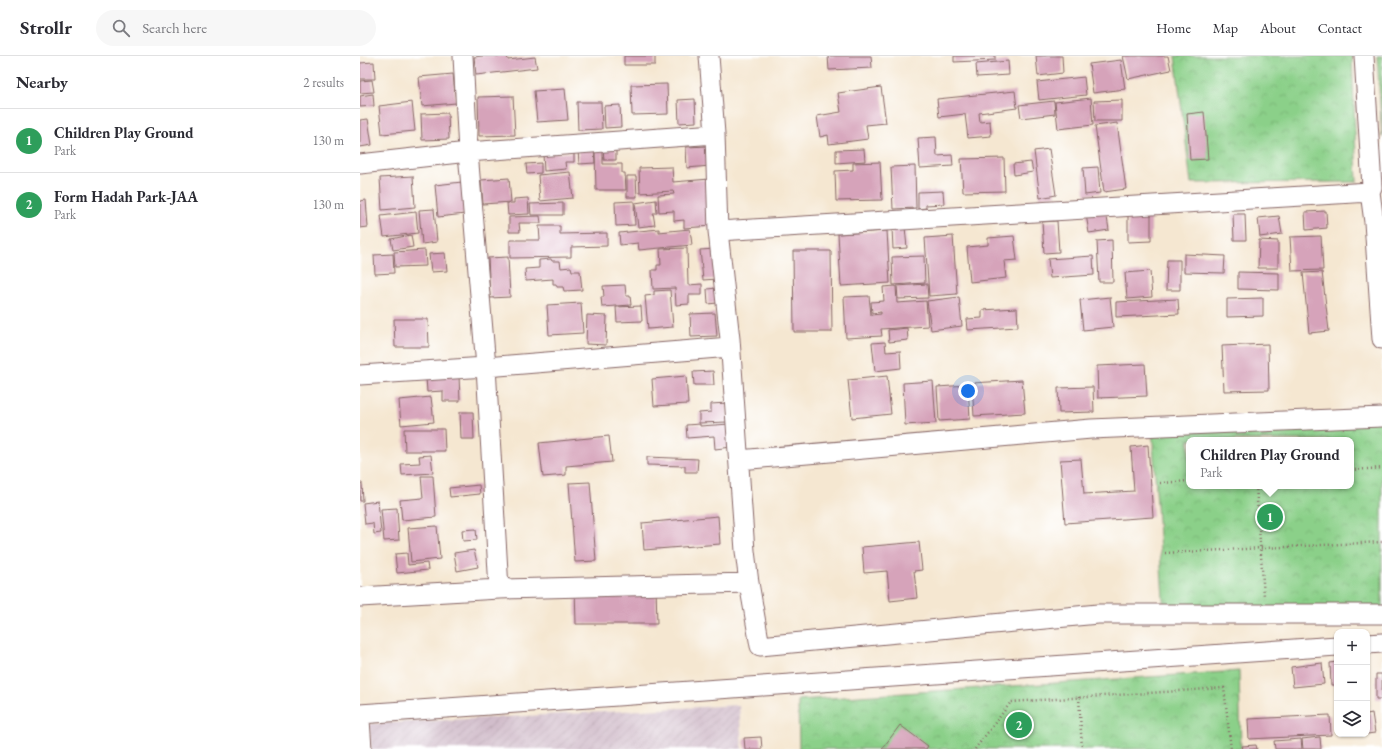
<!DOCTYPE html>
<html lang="en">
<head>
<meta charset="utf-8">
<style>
  body { margin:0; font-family:"EB Garamond",serif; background:#f7f7f7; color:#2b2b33 }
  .controls { position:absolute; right:12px; bottom:12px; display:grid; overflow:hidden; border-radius:8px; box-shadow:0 1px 3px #0004 }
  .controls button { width:36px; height:36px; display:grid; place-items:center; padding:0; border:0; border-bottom:1px solid #e1e1e2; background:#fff; color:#2b2b33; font:20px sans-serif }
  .you { position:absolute; left:608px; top:335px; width:14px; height:14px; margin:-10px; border:3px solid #fff; border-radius:50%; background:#1a73e8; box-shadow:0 0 0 6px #1a73e833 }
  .badge { display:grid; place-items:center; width:26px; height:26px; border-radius:50%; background:#d1495b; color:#fff; font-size:13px; font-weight:700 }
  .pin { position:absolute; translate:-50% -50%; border:2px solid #fff; box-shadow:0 1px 4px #0006 }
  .popup { position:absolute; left:826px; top:381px; width:168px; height:52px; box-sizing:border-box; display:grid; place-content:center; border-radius:8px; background:#fff; filter:drop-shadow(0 1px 3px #0005); font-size:13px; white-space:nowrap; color:#7c7c81 }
  .popup b { font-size:15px; color:#2b2b33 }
  .popup::after { content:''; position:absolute; left:50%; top:100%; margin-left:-8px; border:8px solid transparent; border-top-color:#fff }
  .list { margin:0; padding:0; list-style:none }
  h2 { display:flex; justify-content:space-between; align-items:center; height:52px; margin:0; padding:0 16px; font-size:17px }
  h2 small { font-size:13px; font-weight:400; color:#7c7c81 }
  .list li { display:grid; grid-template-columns:26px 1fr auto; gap:12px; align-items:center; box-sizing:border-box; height:64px; padding:0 16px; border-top:1px solid #e1e1e2 }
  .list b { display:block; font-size:15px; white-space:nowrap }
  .list p { margin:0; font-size:13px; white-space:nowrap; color:#7c7c81 }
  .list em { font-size:13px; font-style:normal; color:#7c7c81 }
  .icon { flex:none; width:22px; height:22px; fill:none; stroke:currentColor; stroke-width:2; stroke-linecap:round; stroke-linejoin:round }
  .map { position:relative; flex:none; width:1022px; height:693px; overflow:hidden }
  header { display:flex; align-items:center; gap:24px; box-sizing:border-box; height:56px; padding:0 20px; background:#fff; border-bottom:1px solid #e1e1e2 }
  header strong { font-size:19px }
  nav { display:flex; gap:22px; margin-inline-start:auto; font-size:14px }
  .search { width:280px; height:36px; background:#f7f7f7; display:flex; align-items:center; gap:10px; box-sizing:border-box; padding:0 14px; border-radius:22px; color:#7c7c81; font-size:15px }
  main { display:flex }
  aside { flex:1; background:#fff }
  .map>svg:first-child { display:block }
  .industrial { fill:url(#industrial-furrows) }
  .park { fill:url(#park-crowns); stroke:#6a785a; fill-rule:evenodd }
  .building { fill:#d6a3ba }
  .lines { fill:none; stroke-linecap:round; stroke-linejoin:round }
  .street-casing { stroke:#866565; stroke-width:21 }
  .path { stroke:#866565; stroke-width:2.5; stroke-dasharray:1 3; stroke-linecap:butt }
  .street { stroke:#fff; stroke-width:19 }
</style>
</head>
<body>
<header>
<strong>Strollr</strong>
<div class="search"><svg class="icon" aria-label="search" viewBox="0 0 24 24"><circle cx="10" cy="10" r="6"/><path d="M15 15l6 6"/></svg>Search here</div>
<nav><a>Home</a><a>Map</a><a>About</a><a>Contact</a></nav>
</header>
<main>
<aside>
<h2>Nearby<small>2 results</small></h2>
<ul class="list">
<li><span class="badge" style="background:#2e9e5b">1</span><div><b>Children Play Ground</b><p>Park</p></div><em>130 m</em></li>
<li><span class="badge" style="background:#2e9e5b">2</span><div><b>Form Hadah Park-JAA</b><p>Park</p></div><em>130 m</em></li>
</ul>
</aside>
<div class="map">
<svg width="1022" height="693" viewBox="0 0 1022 693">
  <defs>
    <pattern id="industrial-furrows" width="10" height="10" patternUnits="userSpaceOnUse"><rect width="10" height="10" fill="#d1bdcb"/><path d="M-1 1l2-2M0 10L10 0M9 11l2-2" fill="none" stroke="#b5a2ae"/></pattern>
    <pattern id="park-crowns" width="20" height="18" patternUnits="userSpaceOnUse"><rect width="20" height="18" fill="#8bd089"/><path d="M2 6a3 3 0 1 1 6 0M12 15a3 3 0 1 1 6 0" fill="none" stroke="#79b276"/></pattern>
  </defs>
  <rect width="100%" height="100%" fill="#fff"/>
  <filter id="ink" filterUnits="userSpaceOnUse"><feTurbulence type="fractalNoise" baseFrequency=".025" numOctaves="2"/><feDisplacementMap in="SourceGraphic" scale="8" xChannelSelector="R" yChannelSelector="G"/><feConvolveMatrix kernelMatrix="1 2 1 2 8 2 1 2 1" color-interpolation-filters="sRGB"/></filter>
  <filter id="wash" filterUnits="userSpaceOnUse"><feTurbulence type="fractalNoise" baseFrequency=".012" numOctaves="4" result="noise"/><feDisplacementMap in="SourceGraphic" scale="16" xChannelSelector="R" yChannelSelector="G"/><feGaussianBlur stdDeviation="0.9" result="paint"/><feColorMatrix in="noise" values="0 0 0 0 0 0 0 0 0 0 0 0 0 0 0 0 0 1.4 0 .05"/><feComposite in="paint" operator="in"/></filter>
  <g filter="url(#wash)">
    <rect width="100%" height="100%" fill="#f5e7d1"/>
    <!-- industrial -->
    <path class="industrial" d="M379,649L382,693H11L9,668Z"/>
    <!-- park -->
    <path class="park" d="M815,0H992L997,126L831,127Z
      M1017,0H1022V81Z
      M1022,361V551L804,558L792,371ZM829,384H991V430H829Z
      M879,615L881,693H439L438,644Z"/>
    <g id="blocks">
      <!-- building -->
      <path class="building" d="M122,0H147L148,4L175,1L177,12L116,19L114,1Z
        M264,0H295V9H264Z
        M468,0H511L512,12L469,14Z
        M594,0H635V4L594,6Z
        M676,0H702L703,17L678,20Z
        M763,0H808L811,14L768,23Z
        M761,4L765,33L733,37L729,8Z
        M648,5L649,19L617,21L616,8Z
        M14,6L15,23H0V7Z
        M93,18L96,47L62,50L59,21Z
        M724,21L726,39L679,44L677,26Z
        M12,24L14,36L0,37V25Z
        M307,28L308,58L272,59L271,29Z
        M521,31L526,67L506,69L508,83L469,88L468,79L460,81L457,60L481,56L478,37Z
        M205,33L208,64L177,66L174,35Z
        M655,35L657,52L619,57L620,66L630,65L631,80L608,82L605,58L579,61L577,43Z
        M13,38L14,50L0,51V40Z
        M153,40L155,79L119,80L118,41Z
        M731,42L733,69L698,73L695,46Z
        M335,43L336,66L319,67L318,44Z
        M762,44V65H735L734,45Z
        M694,45L695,58L661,62L659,49Z
        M52,46L55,75L22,78L19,50Z
        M217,46H241L242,73L218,74Z
        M260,49L261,71L245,72L244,50Z
        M844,56L848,103L830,104L827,58Z
        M88,57L89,83L62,84L61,58Z
        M8,63L12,89L0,91V64Z
        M757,67L766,133L744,136L735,70Z
        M576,81L577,100L592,99L593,110L560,112L558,82Z
        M349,90L350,110L327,112L326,91Z
        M243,92H256V104H244Z
        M234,93L235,107L219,108L218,94Z
        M504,93L505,105L476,107V94Z
        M689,93L696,139L680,142L674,95Z
        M243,94V108H262V117H265L266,134H236L235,95Z
        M214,96V106H205L206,113L184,115L183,98Z
        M644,102L645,135L603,136L601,103Z
        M520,106L522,144L476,145L475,115L493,114V107Z
        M671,106L673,116L654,119L653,108Z
        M181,107V117L167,118L166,108Z
        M555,110L556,152L533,153L531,111Z
        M312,111L313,126L350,123L353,170L324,172V164L314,165V155L299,156L298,139L314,138L313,135L280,137L279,112Z
        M738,111L740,137L725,139L723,112Z
        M210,116L213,142L180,145L178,119Z
        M53,120L55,151L22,154L20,122Z
        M267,120H276L277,141H267Z
        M149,122L151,146L123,148L121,124Z
        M102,126L105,158L78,161L75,129Z
        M583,135L584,148L566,149V152L558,153V136Z
        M168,142L169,158L148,159L147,147H154V143Z
        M6,144L8,171L0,172V145Z
        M296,144L297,157H293L295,169L278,171L275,147Z
        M274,145L275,169L256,170L255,146Z
        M203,147V159H171L170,148Z
        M74,153L77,186L62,188L59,154Z
        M746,155L749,174L729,177L726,158Z
        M768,155H791V185L768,186Z
        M966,155L967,172L946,174L945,156Z
        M56,156L58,177L24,181L21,160Z
        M873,158H885L886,184H874Z
        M180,160L181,167H159L160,176H149V161Z
        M919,160L922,178L900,181L898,162Z
        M697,165L699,196L684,197L682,166Z
        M179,170H200V178L247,177V190L211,191V201L150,202V184H180Z
        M545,171L547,192L533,193L532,172Z
        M299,173V176L330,173L332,189L279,194L278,187L260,189L259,177Z
        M527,175L530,227L481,230L478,178Z
        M51,179L53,191L33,194L31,183Z
        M593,180L597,238L569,240L565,182Z
        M654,180L657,204L644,205L646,222L610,226L607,191L628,189V182Z
        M961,180L963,214L932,215L930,181Z
        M752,184L753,226H739L737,185Z
        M899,184L918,185V212H898Z
        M327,192L328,229L342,228V239H329V248L316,249L315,232L293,233L292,214H297V209H301L300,193Z
        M355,193L357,223L343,224L340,194Z
        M65,194L66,210L35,211L34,196Z
        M433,195H471L472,276H434Z
        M85,197L87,215L71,216L69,198Z
        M33,198L34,217L15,218L14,199Z
        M824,198L865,200L864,217L824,216Z
        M564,200L565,227L533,229L532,201Z
        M733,200L734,219L690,222L688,203Z
        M148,201L150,241L130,242L128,202Z
        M191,203L192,205H200L201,212L211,211L212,215H220L222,234L204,235L203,231H197L196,228H193V223L166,225L165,213L179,212V204Z
        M807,204H820V234H806Z
        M790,215L792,241L767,243L765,217Z
        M878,216L919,217V234L878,233Z
        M962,216L969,275L949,277L943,217Z
        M567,228L568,242L538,243L537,230Z
        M265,229L266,240H270L271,249L242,251L241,241H244L243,230Z
        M536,230L537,247L566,245L568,270L521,273L522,280L486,282L484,241L509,240L511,259L521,258V256L512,257L511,246L524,245L523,231Z
        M357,232V247L348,248L347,233Z
        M310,234L313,271L288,273L285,240L294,239V235Z
        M599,241L602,270L571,274L567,245Z
        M750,241L753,271L723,274L720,244Z
        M903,242V260L867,261V243Z
        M818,243L819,258L756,261V246Z
        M221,247L223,277L189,279L187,249Z
        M281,250L282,265L257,266L256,251Z
        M657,252L658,271L608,274L607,263L622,262V254Z
        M355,257L357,280L331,281L330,258Z
        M227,259L247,260L246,289L226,288Z
        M34,263H68L69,291H35Z
        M547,272L548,284L529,286L528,274Z
        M525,286L526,296L540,295L541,312L515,315L512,287Z
        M908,288L909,334L864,335L862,290Z
        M785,308L787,340L738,342L737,310Z
        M353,315L354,329H334L333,316Z
        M99,320L100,345H83V335L67,336L66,321Z
        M326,320L328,348L294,350L292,323Z
        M527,320L531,358L492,362L488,324Z
        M662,324L665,357L614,360L612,327Z
        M573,325L576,367L545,369L543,327Z
        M608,329L610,363L579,365L577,331Z
        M733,331L734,356L699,357L698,332Z
        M71,341L74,366L41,369L39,344Z
        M367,347L368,366L339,367V357L351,356V348Z
        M100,356H113L114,383H101Z
        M340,368V370L370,368L372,391L355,393L354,380L327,382L326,369Z
        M44,373H84L85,395H45Z
        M249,380L252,406L206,410V419L183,421L179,387Z
        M788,389L793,461L705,467L700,404L721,403L724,438L774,435L771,391Z
        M71,399L73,417L42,419L41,408L60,407L59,400Z
        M287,401L338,403L337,416H325V410L287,409Z
        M61,420H73L76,461L42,464L40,444L63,442Z
        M230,426L236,505L215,506L209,427Z
        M0,427H2L3,445H0Z
        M119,429L120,438L90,441L89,432Z
        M18,445L21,477L14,478L13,467L5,468L3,447Z
        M37,452L39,484L24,485L21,453Z
        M358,460L360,488L284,494L282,467Z
        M77,470L80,503L51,506L48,472Z
        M116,473L117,484L103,485L102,474Z
        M559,486L562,514L554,515L557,542L530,545L527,515L504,517L502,491Z
        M114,494L118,511L97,515L94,497Z
        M47,497L48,509L67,507L68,514L37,517L35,498Z
        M296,531L297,568H216L215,532Z
        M977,606V629H971L970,607Z
        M962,607L964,628L933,631L931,611Z
        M1016,618H1022V643H1016Z
        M1012,657L1015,677L1007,678V658Z
        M970,659L971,679L889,683L888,663Z
        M540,669L568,690L566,693H522Z
        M401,681L402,693H385L384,682Z
        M960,681L961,693H943L942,683Z
        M941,683L942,693H915L914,685Z
        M896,689L897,693H883L882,690Z"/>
    </g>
  </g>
  <g filter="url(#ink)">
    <use href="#blocks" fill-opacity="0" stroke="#866565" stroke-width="1"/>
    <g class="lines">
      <defs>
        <path id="street" d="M103,0L108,96L126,311L139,533
          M349,0L355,78L358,175L370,283L385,495L389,527
          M1004,0L1012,131L1010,136L1014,166L1022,283
          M0,108L108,96L355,78
          M358,175L1010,136
          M0,319L126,311L370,291
          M379,404L731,373L1022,361
          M0,541L139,533L389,527L400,590L738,558H1022
          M1007,588L1022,587
          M0,658L977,590
          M0,664L2,693"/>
      </defs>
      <!-- street casing -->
      <use href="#street" class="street-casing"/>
      <!-- path -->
      <path class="path" d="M991,414L1022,412
        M800,427L829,425
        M896,430L904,540
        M805,497L1022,486
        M719,641L722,693
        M615,693L651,646L864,632L871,693"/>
      <!-- street -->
      <use href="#street" class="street"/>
    </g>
  </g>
</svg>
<div class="controls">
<button>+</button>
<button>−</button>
<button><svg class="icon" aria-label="layers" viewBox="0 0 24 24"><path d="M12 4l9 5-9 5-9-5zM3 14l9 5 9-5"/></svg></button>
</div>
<div class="you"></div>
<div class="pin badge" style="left:910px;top:461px;background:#2e9e5b">1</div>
<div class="popup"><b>Children Play Ground</b>Park</div>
<div class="pin badge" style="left:659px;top:669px;background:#2e9e5b">2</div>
</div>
</main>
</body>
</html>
